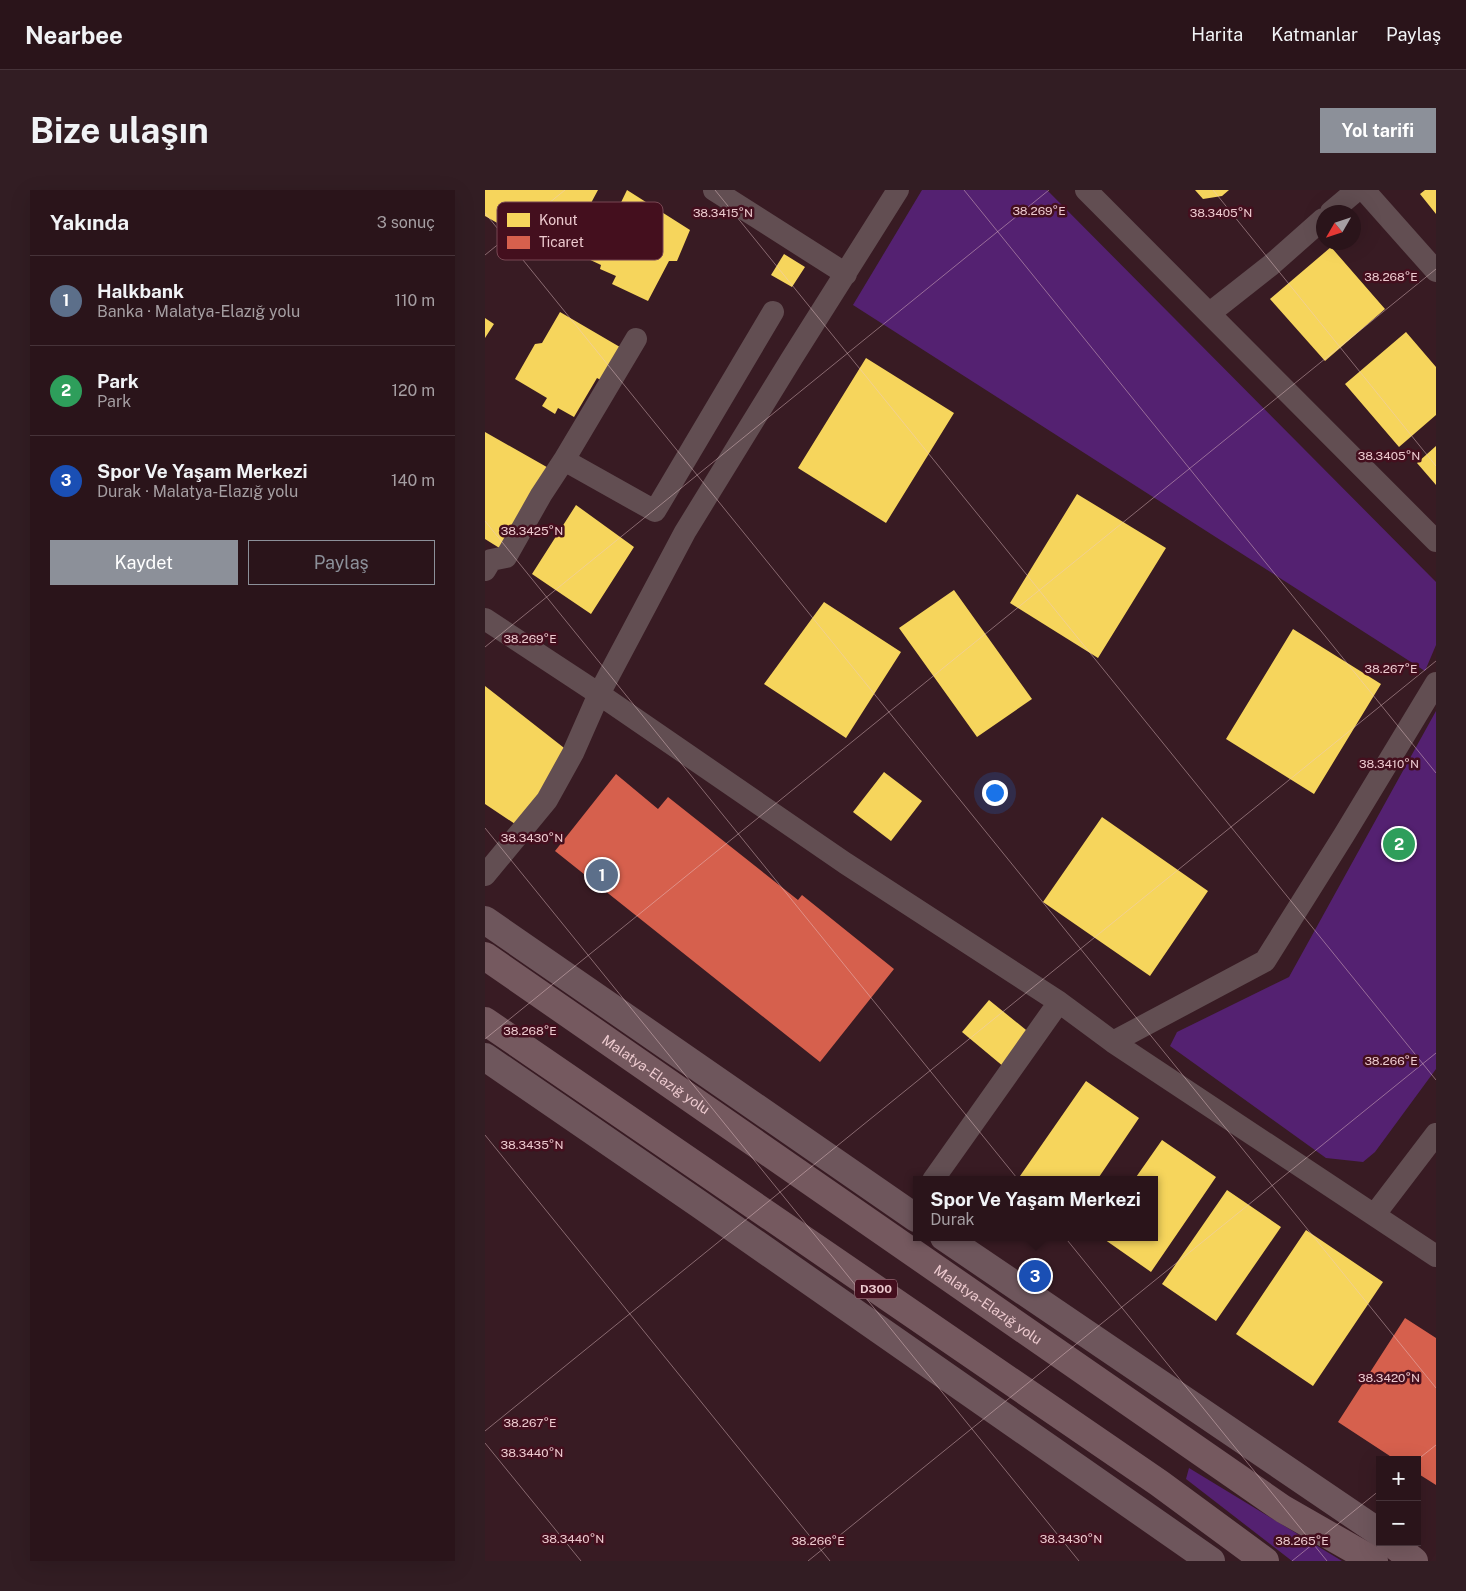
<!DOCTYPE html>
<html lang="tr">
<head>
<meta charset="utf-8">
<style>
  body { margin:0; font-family:"Public Sans",sans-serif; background:#321d23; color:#f1f3f6 }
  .controls { position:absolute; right:15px; bottom:15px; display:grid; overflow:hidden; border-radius:0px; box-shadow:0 5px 20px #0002 }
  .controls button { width:45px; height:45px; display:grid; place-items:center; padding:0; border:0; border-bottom:1px solid #463339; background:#2a141a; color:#f1f3f6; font:25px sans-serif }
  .compass { position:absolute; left:831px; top:15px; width:45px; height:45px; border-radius:50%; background:#2a141a; box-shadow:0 5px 20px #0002; rotate:231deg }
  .you { position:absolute; left:509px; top:602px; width:18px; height:18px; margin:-12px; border:4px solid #fff; border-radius:50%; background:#1a73e8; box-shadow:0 0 0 8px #1a73e833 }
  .badge { display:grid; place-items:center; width:32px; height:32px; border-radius:50%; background:#8c9099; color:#fff; font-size:16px; font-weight:700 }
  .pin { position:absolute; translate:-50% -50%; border:2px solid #fff; box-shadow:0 1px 5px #0006 }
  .popup { position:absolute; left:428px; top:986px; width:245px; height:65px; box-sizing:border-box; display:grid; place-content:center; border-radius:0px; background:#2a141a; filter:drop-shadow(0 1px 4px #0005); font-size:16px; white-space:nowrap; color:#a59ea2 }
  .popup b { font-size:19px; color:#f1f3f6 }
  .popup::after { content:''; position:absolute; left:50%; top:100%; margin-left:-10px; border:10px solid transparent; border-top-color:#2a141a }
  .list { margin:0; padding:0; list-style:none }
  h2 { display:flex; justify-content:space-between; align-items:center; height:65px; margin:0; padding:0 20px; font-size:21px }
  h2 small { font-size:16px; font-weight:400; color:#a59ea2 }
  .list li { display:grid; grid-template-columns:32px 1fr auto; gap:15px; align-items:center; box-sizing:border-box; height:90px; padding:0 20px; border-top:1px solid #463339 }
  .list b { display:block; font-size:19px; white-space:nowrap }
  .list p { margin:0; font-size:16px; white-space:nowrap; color:#a59ea2 }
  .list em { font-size:16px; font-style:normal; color:#a59ea2 }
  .actions { display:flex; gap:10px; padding:15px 20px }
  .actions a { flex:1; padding:11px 0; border:1px solid #8c9099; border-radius:0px; text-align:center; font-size:18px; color:#8c9099 }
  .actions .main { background:#8c9099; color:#fff }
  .map { position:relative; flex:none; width:951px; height:1371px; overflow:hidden; border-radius:0px }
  header { display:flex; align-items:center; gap:30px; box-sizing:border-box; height:70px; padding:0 25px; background:#2a141a; border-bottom:1px solid #463339 }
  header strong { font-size:24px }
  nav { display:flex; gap:28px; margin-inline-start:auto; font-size:18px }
  .intro { display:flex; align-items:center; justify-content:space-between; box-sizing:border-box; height:120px; padding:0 30px }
  h1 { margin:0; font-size:35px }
  .button { padding:12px 22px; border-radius:0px; background:#8c9099; color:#fff; font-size:18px; font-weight:700 }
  main { display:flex; gap:30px; padding:0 30px }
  aside { flex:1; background:#2a141a; border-radius:0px; box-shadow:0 5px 20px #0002 }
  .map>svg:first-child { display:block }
  .green { fill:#542171 }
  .homes { fill:#f6d55c }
  .shops { fill:#d6604d }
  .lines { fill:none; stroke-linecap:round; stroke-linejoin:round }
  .street { stroke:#624e52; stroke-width:22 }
  .secondary { stroke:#6e565c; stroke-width:28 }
  .highway { stroke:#75595f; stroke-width:28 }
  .ticks { fill:none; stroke:#edcacf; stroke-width:1; stroke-opacity:0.45 }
  .labels { text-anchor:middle; stroke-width:5; stroke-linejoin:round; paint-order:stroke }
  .shield { fill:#440f1e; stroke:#ba929a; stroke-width:1 }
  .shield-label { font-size:12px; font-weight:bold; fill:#edcacf }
  .street-label { font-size:14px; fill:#edcacf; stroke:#440f1e }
  .key { fill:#440f1e; stroke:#774753; stroke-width:1 }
  .key-label { font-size:14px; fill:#edcacf }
  .ticks-label { font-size:12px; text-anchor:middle; fill:#edcacf; stroke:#440f1e; stroke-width:5; stroke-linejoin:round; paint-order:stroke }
</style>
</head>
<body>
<header>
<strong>Nearbee</strong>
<nav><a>Harita</a><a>Katmanlar</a><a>Paylaş</a></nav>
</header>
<div class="intro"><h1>Bize ulaşın</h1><a class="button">Yol tarifi</a></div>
<main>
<aside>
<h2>Yakında<small>3 sonuç</small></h2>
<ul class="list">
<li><span class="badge" style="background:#5c6f8a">1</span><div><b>Halkbank</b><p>Banka · Malatya-Elazığ yolu</p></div><em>110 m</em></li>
<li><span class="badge" style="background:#2e9e5b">2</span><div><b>Park</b><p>Park</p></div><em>120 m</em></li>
<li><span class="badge" style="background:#1a4fb4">3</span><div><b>Spor Ve Yaşam Merkezi</b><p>Durak · Malatya-Elazığ yolu</p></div><em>140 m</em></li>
</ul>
<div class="actions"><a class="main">Kaydet</a><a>Paylaş</a></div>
</aside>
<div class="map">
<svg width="951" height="1371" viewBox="0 0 951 1371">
  <rect width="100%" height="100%" fill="#381b23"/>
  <!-- green -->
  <path class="green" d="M437,0H562L951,392V455L940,481L368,115Z
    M951,521V879L890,962L878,972L841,968L685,856L692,842L804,787Z
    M704,1278L857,1371H807L701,1289Z"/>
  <!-- homes -->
  <path class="homes" d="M0,0H113L76,69L0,26Z
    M142,0L205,40L192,71H184L163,111L127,94L131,86L115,79L116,75L99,67L119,27L128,29Z
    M710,0H744L737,6L718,9Z
    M940,0H951V24L935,4Z
    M846,57L900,119L840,171L785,109Z
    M299,64L320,77L307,97L286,85Z
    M75,122L140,160L121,193L112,188L89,227L73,218L70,224L57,216L62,208L30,189L50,154L57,153Z
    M0,128L9,134L0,148Z
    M921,142L951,177V225L914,257L860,194Z
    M381,168L469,223L401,333L313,278Z
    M0,242L67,280L16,359L0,349Z
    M951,256V295L932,273Z
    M592,304L681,358L613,468L525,413Z
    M91,315L149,357L106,424L47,384Z
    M469,400L547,509L492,547L414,438Z
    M339,412L416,462L361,548L279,494Z
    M808,439L896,494L829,604L741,549Z
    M0,496L83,561L33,636L0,614Z
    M399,582L437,611L406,651L368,622Z
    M617,627L723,701L665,786L558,712Z
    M504,810L546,844L519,877L477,842Z
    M601,891L654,928L612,990H541L535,986Z
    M677,950L731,987L666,1082L616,1047H669V990H649Z
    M742,1000L796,1037L731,1131L677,1094Z
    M821,1040L898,1092L828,1196L751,1144Z"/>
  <!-- shops -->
  <path class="shops" d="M131,584L173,619L183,607L313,710L317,705L409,779L335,872L70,661Z
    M920,1128L951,1148V1295L932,1283V1270H911L853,1232Z"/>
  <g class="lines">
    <!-- street -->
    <path class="street" d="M229,0L361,84
      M601,0L951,351
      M879,0L951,81
      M846,22L872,0
      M725,123L786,75L838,29
      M79,270L151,149
      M0,380L6,370L21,367L56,305L79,270L170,321L288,122
      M0,429L114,504L360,673L574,812L628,852L951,1066
      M0,685L62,610L88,563L114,504L200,342L307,168L413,0
      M628,852L780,771L859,645L951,493
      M448,990L574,812
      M890,1024L951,944"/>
    <!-- secondary -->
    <path class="secondary" d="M0,730L431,1028
      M0,867L214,1014L726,1371
      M459,1047L895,1343"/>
    <!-- highway -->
    <g class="highway">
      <path id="s1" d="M0,766L798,1319L889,1371"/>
      <path d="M0,831L674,1293L780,1371"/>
      <path d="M905,1352L929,1371"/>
    </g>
  </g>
  <!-- ticks -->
  <path class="ticks" d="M230,0L951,890M479,0L951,583M728,0L951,276M0,23L951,1198M0,65L80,0M0,331L842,1371M0,457L564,0M0,638L594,1371M0,849L951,79M0,945L345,1371M0,1241L951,471M0,1253L96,1371M932,1270L951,1255M323,1371L951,863M807,1371L895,1300"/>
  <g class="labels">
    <!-- shield labels -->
    <rect class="shield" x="370" y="1089.5" width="42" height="19" rx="4"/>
    <g class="shield-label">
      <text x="391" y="1103">D300</text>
    </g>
    <!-- street labels -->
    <g class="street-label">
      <text dy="5" stroke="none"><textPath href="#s1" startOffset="208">Malatya-Elazığ yolu</textPath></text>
      <text dy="5" stroke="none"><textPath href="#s1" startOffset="612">Malatya-Elazığ yolu</textPath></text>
    </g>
  </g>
  <!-- legend -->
  <rect x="12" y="12" width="166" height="58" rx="8" class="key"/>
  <rect x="22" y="23" width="23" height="14" fill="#f6d55c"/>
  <rect x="22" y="46" width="23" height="13" fill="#d6604d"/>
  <g class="key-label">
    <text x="54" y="35">Konut</text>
    <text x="54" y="57">Ticaret</text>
  </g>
  <g class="ticks-label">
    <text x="554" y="25">38.269°E</text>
    <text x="238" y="27">38.3415°N</text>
    <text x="736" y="27">38.3405°N</text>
    <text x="906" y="91">38.268°E</text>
    <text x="904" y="270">38.3405°N</text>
    <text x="47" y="345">38.3425°N</text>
    <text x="45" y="453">38.269°E</text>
    <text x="906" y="483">38.267°E</text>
    <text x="904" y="578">38.3410°N</text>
    <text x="47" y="652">38.3430°N</text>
    <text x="45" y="845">38.268°E</text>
    <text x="906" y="875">38.266°E</text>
    <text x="47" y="959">38.3435°N</text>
    <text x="904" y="1192">38.3420°N</text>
    <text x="45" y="1237">38.267°E</text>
    <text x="47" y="1267">38.3440°N</text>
    <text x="88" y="1353">38.3440°N</text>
    <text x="586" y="1353">38.3430°N</text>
    <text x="333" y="1355">38.266°E</text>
    <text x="817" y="1355">38.265°E</text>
  </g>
</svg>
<div class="controls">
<button>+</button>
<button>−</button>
</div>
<svg class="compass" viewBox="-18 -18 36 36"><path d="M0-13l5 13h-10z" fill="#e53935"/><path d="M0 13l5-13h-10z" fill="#a59ea2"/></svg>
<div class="you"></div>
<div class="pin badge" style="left:117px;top:685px;background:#5c6f8a">1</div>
<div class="pin badge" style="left:914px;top:654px;background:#2e9e5b">2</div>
<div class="pin badge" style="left:550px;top:1086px;background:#1a4fb4">3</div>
<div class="popup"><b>Spor Ve Yaşam Merkezi</b>Durak</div>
</div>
</main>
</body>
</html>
